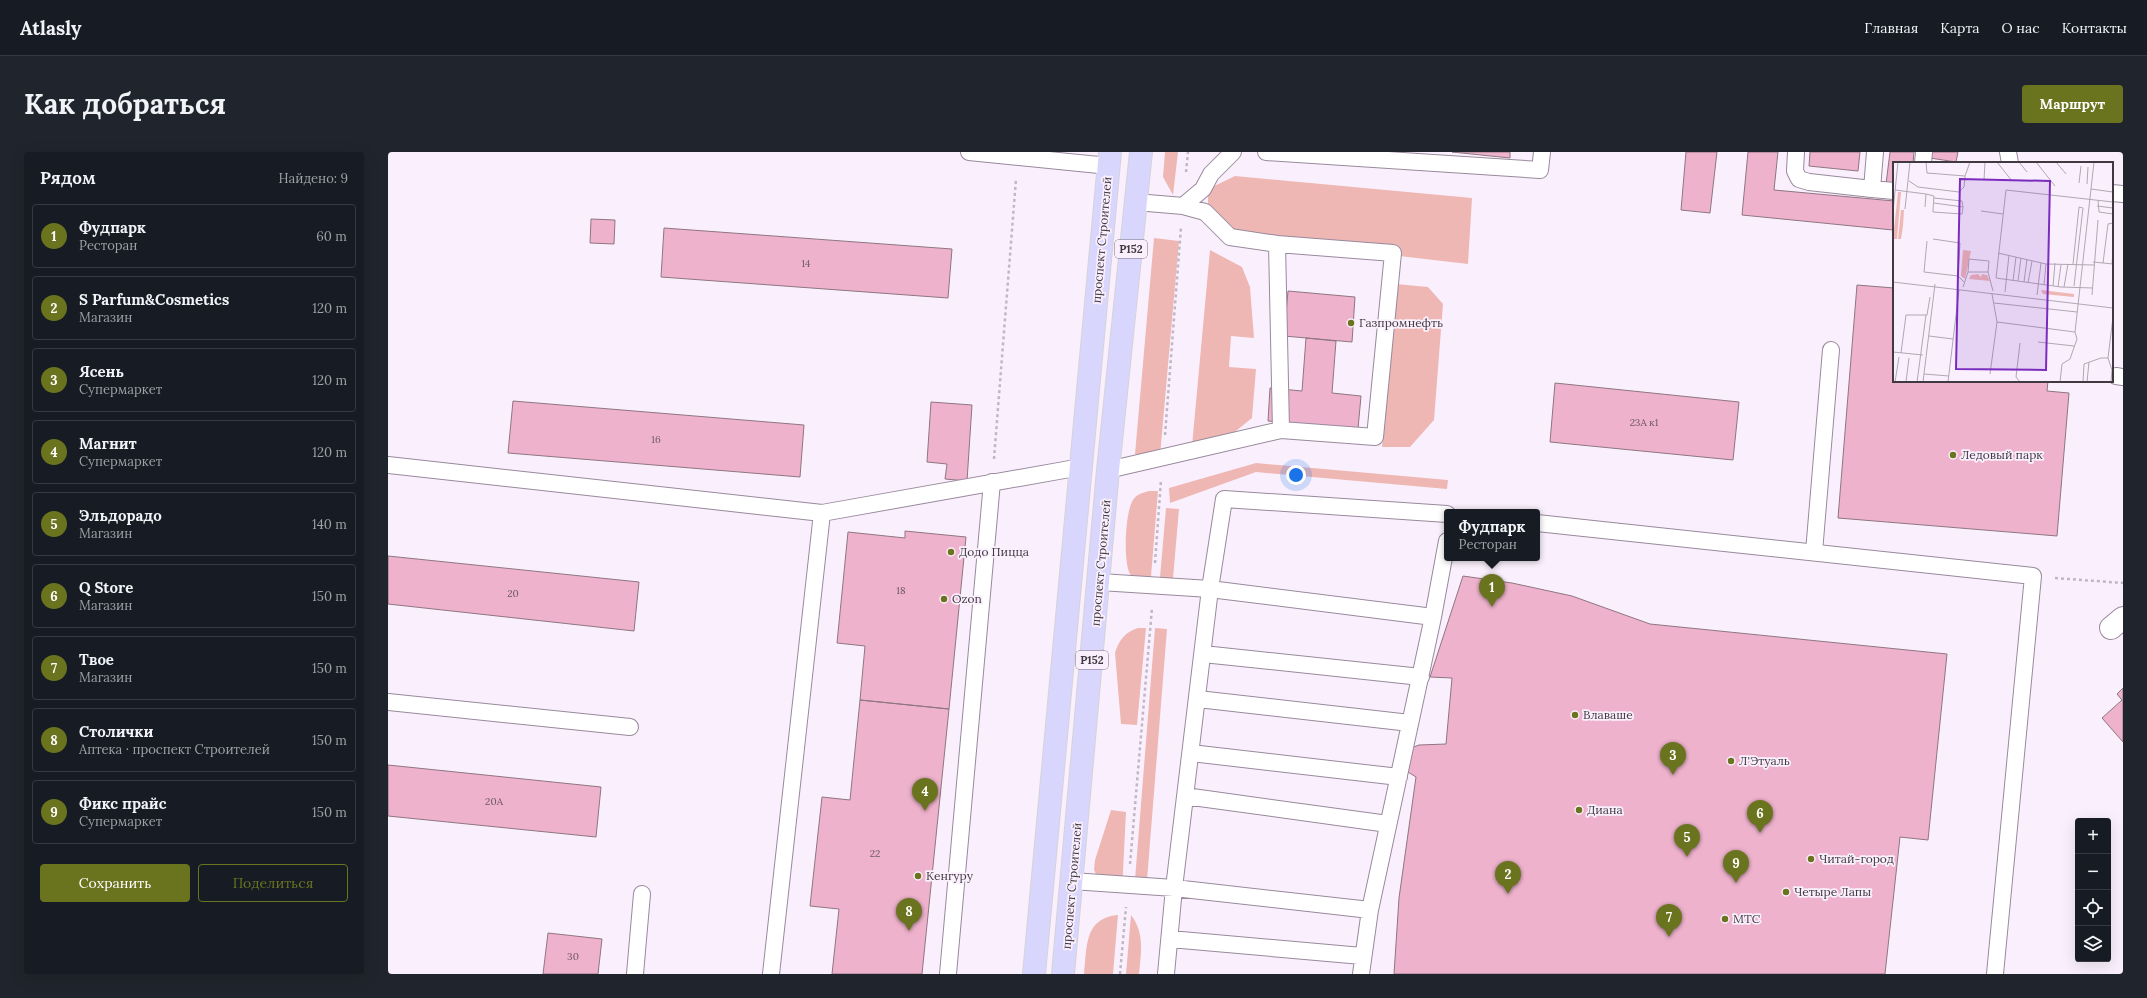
<!DOCTYPE html>
<html lang="ru">
<head>
<meta charset="utf-8">
<style>
  body { margin:0; font-family:Lora,serif; background:#20242c; color:#f1f3f6 }
  .controls { position:absolute; right:12px; bottom:12px; display:grid; overflow:hidden; border-radius:4px; box-shadow:0 4px 16px #0002 }
  .controls button { width:36px; height:36px; display:grid; place-items:center; padding:0; border:0; border-bottom:1px solid #363941; background:#171b24; color:#f1f3f6; font:20px sans-serif }
  .you { position:absolute; left:908px; top:323px; width:14px; height:14px; margin:-10px; border:3px solid #fff; border-radius:50%; background:#1a73e8; box-shadow:0 0 0 6px #1a73e833 }
  .badge { display:grid; place-items:center; width:26px; height:26px; border-radius:50%; background:#6a741f; color:#fff; font-size:13px; font-weight:700 }
  .pin { position:absolute; translate:-50% -33px; filter:drop-shadow(0 1px 2px #0008) }
  .pin::after { content:''; position:absolute; top:21px; width:14px; height:12px; background:inherit; clip-path:polygon(0 0,100% 0,50% 100%) }
  .popup { position:absolute; left:1056px; top:357px; width:96px; height:52px; box-sizing:border-box; display:grid; place-content:center; border-radius:4px; background:#171b24; filter:drop-shadow(0 1px 3px #0005); font-size:13px; white-space:nowrap; color:#9ea1a6 }
  .popup b { font-size:15px; color:#f1f3f6 }
  .popup::after { content:''; position:absolute; left:50%; top:100%; margin-left:-8px; border:8px solid transparent; border-top-color:#171b24 }
  .list { margin:0; padding:0; list-style:none }
  h2 { display:flex; justify-content:space-between; align-items:center; height:52px; margin:0; padding:0 16px; font-size:17px }
  h2 small { font-size:13px; font-weight:400; color:#9ea1a6 }
  .list li { display:grid; grid-template-columns:26px 1fr auto; gap:12px; align-items:center; box-sizing:border-box; height:64px; margin:0 8px 8px; padding:0 8px; border:1px solid #363941; border-radius:4px }
  .list b { display:block; font-size:15px; white-space:nowrap }
  .list p { margin:0; font-size:13px; white-space:nowrap; color:#9ea1a6 }
  .list em { font-size:13px; font-style:normal; color:#9ea1a6 }
  .actions { display:flex; gap:8px; padding:12px 16px }
  .actions a { flex:1; padding:9px 0; border:1px solid #6a741f; border-radius:4px; text-align:center; font-size:14px; color:#6a741f }
  .actions .main { background:#6a741f; color:#fff }
  .icon { flex:none; width:22px; height:22px; fill:none; stroke:currentColor; stroke-width:2; stroke-linecap:round; stroke-linejoin:round }
  .map { position:relative; flex:none; width:1735px; height:822px; overflow:hidden; border-radius:4px }
  header { display:flex; align-items:center; gap:24px; box-sizing:border-box; height:56px; padding:0 20px; background:#171b24; border-bottom:1px solid #363941 }
  header strong { font-size:19px }
  nav { display:flex; gap:22px; margin-inline-start:auto; font-size:14px }
  .intro { display:flex; align-items:center; justify-content:space-between; box-sizing:border-box; height:96px; padding:0 24px }
  h1 { margin:0; font-size:28px }
  .button { padding:10px 18px; border-radius:4px; background:#6a741f; color:#fff; font-size:14px; font-weight:700 }
  main { display:flex; gap:24px; padding:0 24px }
  aside { flex:1; background:#171b24; border-radius:4px; box-shadow:0 4px 16px #0002 }
  .map>svg:first-child { display:block }
  .green { fill:#efb7b4 }
  .building { fill:#eeb2cc; stroke:#8e7680 }
  .lines { fill:none; stroke-linecap:round; stroke-linejoin:round }
  .lane-casing { stroke:#98899c; stroke-width:18 }
  .street-casing { stroke:#98899c; stroke-width:24 }
  .primary-casing { stroke:#d5d3d5; stroke-width:24 }
  .path { stroke:#c0b7c3; stroke-width:2.5; stroke-dasharray:3 3; stroke-linecap:butt }
  .lane { stroke:#fff; stroke-width:16 }
  .street { stroke:#fff; stroke-width:22 }
  .primary { stroke:#d9d6fe; stroke-width:22 }
  .poi-dot { fill:#6a741f; stroke:#faf0fd; stroke-width:1.5 }
  .labels { text-anchor:middle; stroke-width:3.5; stroke-linejoin:round; paint-order:stroke }
  .number-label { font-size:10px; fill:#6c5764 }
  .shield { fill:#faf0fd; stroke:#78707a; stroke-width:1 }
  .shield-label { font-size:11px; font-weight:bold; fill:#403942 }
  .street-label { font-size:12px; fill:#403942; stroke:#faf0fd }
  .poi-label { font-size:12px; fill:#403942; stroke:#faf0fd; text-anchor:start }
  .inset-road { fill:none; stroke:#b0a7b2; stroke-width:1 }
  .view { fill:#7b2cbf; fill-opacity:0.15; stroke:#7b2cbf; stroke-width:2 }
  .inset-edge { fill:none; stroke:#403942; stroke-width:2 }
</style>
</head>
<body>
<header>
<strong>Atlasly</strong>
<nav><a>Главная</a><a>Карта</a><a>О нас</a><a>Контакты</a></nav>
</header>
<div class="intro"><h1>Как добраться</h1><a class="button">Маршрут</a></div>
<main>
<aside>
<h2>Рядом<small>Найдено: 9</small></h2>
<ul class="list">
<li><span class="badge">1</span><div><b>Фудпарк</b><p>Ресторан</p></div><em>60 m</em></li>
<li><span class="badge">2</span><div><b>S Parfum&amp;Cosmetics</b><p>Магазин</p></div><em>120 m</em></li>
<li><span class="badge">3</span><div><b>Ясень</b><p>Супермаркет</p></div><em>120 m</em></li>
<li><span class="badge">4</span><div><b>Магнит</b><p>Супермаркет</p></div><em>120 m</em></li>
<li><span class="badge">5</span><div><b>Эльдорадо</b><p>Магазин</p></div><em>140 m</em></li>
<li><span class="badge">6</span><div><b>Q Store</b><p>Магазин</p></div><em>150 m</em></li>
<li><span class="badge">7</span><div><b>Твое</b><p>Магазин</p></div><em>150 m</em></li>
<li><span class="badge">8</span><div><b>Столички</b><p>Аптека · проспект Строителей</p></div><em>150 m</em></li>
<li><span class="badge">9</span><div><b>Фикс прайс</b><p>Супермаркет</p></div><em>150 m</em></li>
</ul>
<div class="actions"><a class="main">Сохранить</a><a>Поделиться</a></div>
</aside>
<div class="map">
<svg width="1735" height="822" viewBox="0 0 1735 822">
  <rect width="100%" height="100%" fill="#faf0fd"/>
  <!-- green -->
  <path class="green" d="M777,0H790L785,43L775,25Z
    M847,24L1084,46L1080,112L848,85L820,63V37Z
    M766,86L791,89L772,304L747,302Z
    M822,98L854,115L862,135L866,186L843,184L841,215L868,217L864,266L843,283L804,294Z
    M1008,132L1040,135L1055,152L1046,268L1022,295H994Z
    M868,311L1060,328L1059,337L868,320L782,351L781,336Z
    M761,339H770L762,437C754,433 746,430 742,422C735,410 737,360 745,348C749,342 754,341 761,339Z
    M778,356L791,357L784,438L771,437Z
    M750,476H758L749,573L733,572L727,501C731,488 737,480 750,476Z
    M767,476L779,477L758,741L746,740Z
    M723,658L738,660L734,739L712,730L706,718L707,708Z
    M730,763L725,822H696C699,795 696,766 730,763Z
    M743,763C757,781 753,801 751,822H738Z"/>
  <!-- building -->
  <path class="building" d="M1064,0H1122V6Z
    M1298,0H1329L1322,61L1293,58Z
    M1360,0H1390L1386,38L1506,49L1505,78L1354,63Z
    M1422,0H1472L1470,19L1421,14Z
    M1502,0H1526L1525,11H1506V33L1498,32Z
    M1543,0H1570L1568,10L1542,6Z
    M203,67L227,68L226,92L202,91Z
    M276,76L564,97L560,146L273,125Z
    M1469,133L1506,136V229H1660L1659,239L1681,241L1669,384L1450,366Z
    M900,139L967,145L964,190L896,184Z
    M918,186L948,189L944,241L973,244L970,277L880,269L882,236L914,239Z
    M1167,231L1351,250L1345,308L1162,290Z
    M125,249L416,273L412,325L120,301Z
    M543,250L584,253L579,329L557,327L559,312L539,310Z
    M517,379L578,385L561,557L472,548L477,494L449,491L460,380L517,386Z
    M0,404L251,430L246,479L0,452Z
    M1075,424L1124,431L1184,444L1262,472L1559,502L1540,688L1512,685L1497,822H1006L1011,746L1028,625L1020,620L1016,612L1023,596L1031,593L1058,592L1064,526L1042,525Z
    M1735,536V590L1714,566L1734,548L1729,542Z
    M472,548L561,557L534,822H444L451,757L422,754L434,645L462,648Z
    M0,613L213,635L208,685L0,664Z
    M160,781L214,787L210,822H155Z"/>
  <g class="lines">
    <defs>
      <path id="lane" d="M581,0L721,14
        M878,0L1152,18L1154,0
        M1408,0L1407,19L1411,27L1421,30L1484,37L1487,0
        M1620,0L1622,11
        M1535,11L1536,0
        M1484,37L1506,39
        M1724,41L1735,42
        M795,54L815,37L823,22L845,0
        M889,92L1005,101L987,285L893,278
        M1728,224L1735,225
        M0,313L434,361L693,315
        M720,318L893,278L889,92L842,85L817,60L795,54L748,50
        M1149,371L1645,424L1607,822
        M1426,400L1443,198
        M712,430L822,437L1045,465
        M815,502L1033,525
        M810,547L1022,571
        M0,550L242,575
        M803,601L1011,625
        M797,644L1000,672
        M684,729L786,736L982,758
        M782,787L974,804
        M247,822L254,742
        M383,822L434,361
        M560,822L604,330
        M778,822L786,736L822,437L836,347L1059,362
        M973,822L982,758L1045,465L1059,389"/>
      <path id="street" d="M1723,476L1735,466"/>
      <path id="primary" d="M646,822L722,0
        M675,822L720,318L753,0"/>
    </defs>
    <!-- lane casing -->
    <use href="#lane" class="lane-casing"/>
    <!-- street casing -->
    <use href="#street" class="street-casing"/>
    <!-- primary casing -->
    <use href="#primary" class="primary-casing"/>
    <!-- path -->
    <path class="path" d="M798,20L800,0
      M777,283L793,75
      M606,307L628,27
      M767,411L773,328
      M1667,426L1735,431
      M742,712L764,456
      M732,822L738,755"/>
    <!-- lane -->
    <use href="#lane" class="lane"/>
    <!-- street -->
    <use href="#street" class="street"/>
    <!-- primary -->
    <use href="#primary" class="primary"/>
  </g>
  <!-- markers -->
  <g class="poi-dot">
    <circle cx="963" cy="171" r="4"/>
    <circle cx="1565" cy="303" r="4"/>
    <circle cx="563" cy="400" r="4"/>
    <circle cx="556" cy="447" r="4"/>
    <circle cx="1187" cy="563" r="4"/>
    <circle cx="1343" cy="609" r="4"/>
    <circle cx="1191" cy="658" r="4"/>
    <circle cx="1423" cy="707" r="4"/>
    <circle cx="530" cy="724" r="4"/>
    <circle cx="1398" cy="740" r="4"/>
    <circle cx="1337" cy="767" r="4"/>
  </g>
  <g class="labels">
    <!-- number labels -->
    <g class="number-label">
      <text x="418" y="115">14</text>
      <text x="1256" y="274">23А к1</text>
      <text x="268" y="291">16</text>
      <text x="513" y="442">18</text>
      <text x="125" y="445">20</text>
      <text x="106" y="653">20А</text>
      <text x="487" y="705">22</text>
      <text x="185" y="808">30</text>
    </g>
    <!-- shield labels -->
    <g class="shield">
      <rect x="727" y="88" width="32" height="18" rx="3"/>
      <rect x="688" y="499" width="32" height="18" rx="3"/>
    </g>
    <g class="shield-label">
      <text x="743" y="101">Р152</text>
      <text x="704" y="512">Р152</text>
    </g>
    <!-- street labels -->
    <g class="street-label">
      <text transform="translate(714 88) rotate(-85)" y="4">проспект Строителей</text>
      <text transform="translate(713 411) rotate(-85)" y="4">проспект Строителей</text>
      <text transform="translate(684 734) rotate(-85)" y="4">проспект Строителей</text>
    </g>
    <!-- poi labels -->
    <g class="poi-label">
      <text x="971" y="175">Газпромнефть</text>
      <text x="1573" y="307">Ледовый парк</text>
      <text x="571" y="404">Додо Пицца</text>
      <text x="564" y="451">Ozon</text>
      <text x="1195" y="567">Влаваше</text>
      <text x="1351" y="613">Л'Этуаль</text>
      <text x="1199" y="662">Диана</text>
      <text x="1431" y="711">Читай-город</text>
      <text x="538" y="728">Кенгуру</text>
      <text x="1406" y="744">Четыре Лапы</text>
      <text x="1345" y="771">МТС</text>
    </g>
  </g>
  <!-- overview -->
  <g transform="translate(1505 10)">
    <rect width="220" height="220" fill="#faf0fd"/>
    <path d="M5,30H8L4,77H0ZM8,48H11L10,64L8,77H5ZM70,88L78,89L72,117L68,114ZM85,112L88,115L89,112L94,113L97,119L76,117L78,113ZM148,128L181,132V135L150,132Z" fill="#efb7b4"/>
    <path class="inset-road" d="M33,0L34,11L72,14L77,0M104,0L119,19M126,0L134,10M143,0L162,24M163,0L173,12M91,18L92,0M16,19L25,25L66,30L71,25L72,14M186,21L188,4M194,22L195,5M198,27L220,30M2,28L33,32L32,45M33,32L41,34L40,48V50L69,52L70,45L41,41M41,36L69,39L70,45M205,38L206,50L220,52M204,44L220,46M12,47L17,0M0,49L5,0M88,49L110,52M40,77L67,81L65,114M34,79L31,110L65,114L71,120M105,91L153,102L202,103M200,100L220,102M210,101L215,62L220,61M180,102L186,45L190,46L181,124M219,102L220,90M75,110L76,97L96,99L95,110M120,119L123,95M125,119L128,96M0,120L220,146M131,120L134,97M135,121L139,99M151,123L153,102M160,124L162,101M70,125L75,110H95L100,129M165,125L168,103M171,125L175,102M200,126L168,125L103,116L113,28L220,40M112,130L116,93M144,133L148,101M199,133L205,58M101,141L184,150M34,153L37,135M104,160L182,170M36,174L60,177M145,180L181,184M127,181L123,215L127,220M0,190L30,193M8,191L13,153H34M215,196L219,208L218,220M31,212L56,214M97,212L104,160L99,132M2,220L6,195M13,220L16,196M24,220L33,153M30,220L42,122M55,220L66,128M167,220L169,202L177,197L184,177L182,170L201,0M190,220L191,202L208,196H215L220,155M194,220L196,200"/>
    <path class="view" d="M67,17L157,19L153,208L63,207Z"/>
    <rect width="220" height="220" class="inset-edge"/>
  </g>
</svg>
<div class="controls">
<button>+</button>
<button>−</button>
<button><svg class="icon" aria-label="locate" viewBox="0 0 24 24"><circle cx="12" cy="12" r="6"/><path d="M12 2v4M12 18v4M2 12h4M18 12h4"/></svg></button>
<button><svg class="icon" aria-label="layers" viewBox="0 0 24 24"><path d="M12 4l9 5-9 5-9-5zM3 14l9 5 9-5"/></svg></button>
</div>
<div class="you"></div>
<div class="pin badge" style="left:1104px;top:455px">1</div>
<div class="popup"><b>Фудпарк</b>Ресторан</div>
<div class="pin badge" style="left:1120px;top:742px">2</div>
<div class="pin badge" style="left:1285px;top:623px">3</div>
<div class="pin badge" style="left:537px;top:659px">4</div>
<div class="pin badge" style="left:1299px;top:705px">5</div>
<div class="pin badge" style="left:1372px;top:681px">6</div>
<div class="pin badge" style="left:1281px;top:785px">7</div>
<div class="pin badge" style="left:521px;top:779px">8</div>
<div class="pin badge" style="left:1348px;top:731px">9</div>
</div>
</main>
</body>
</html>
